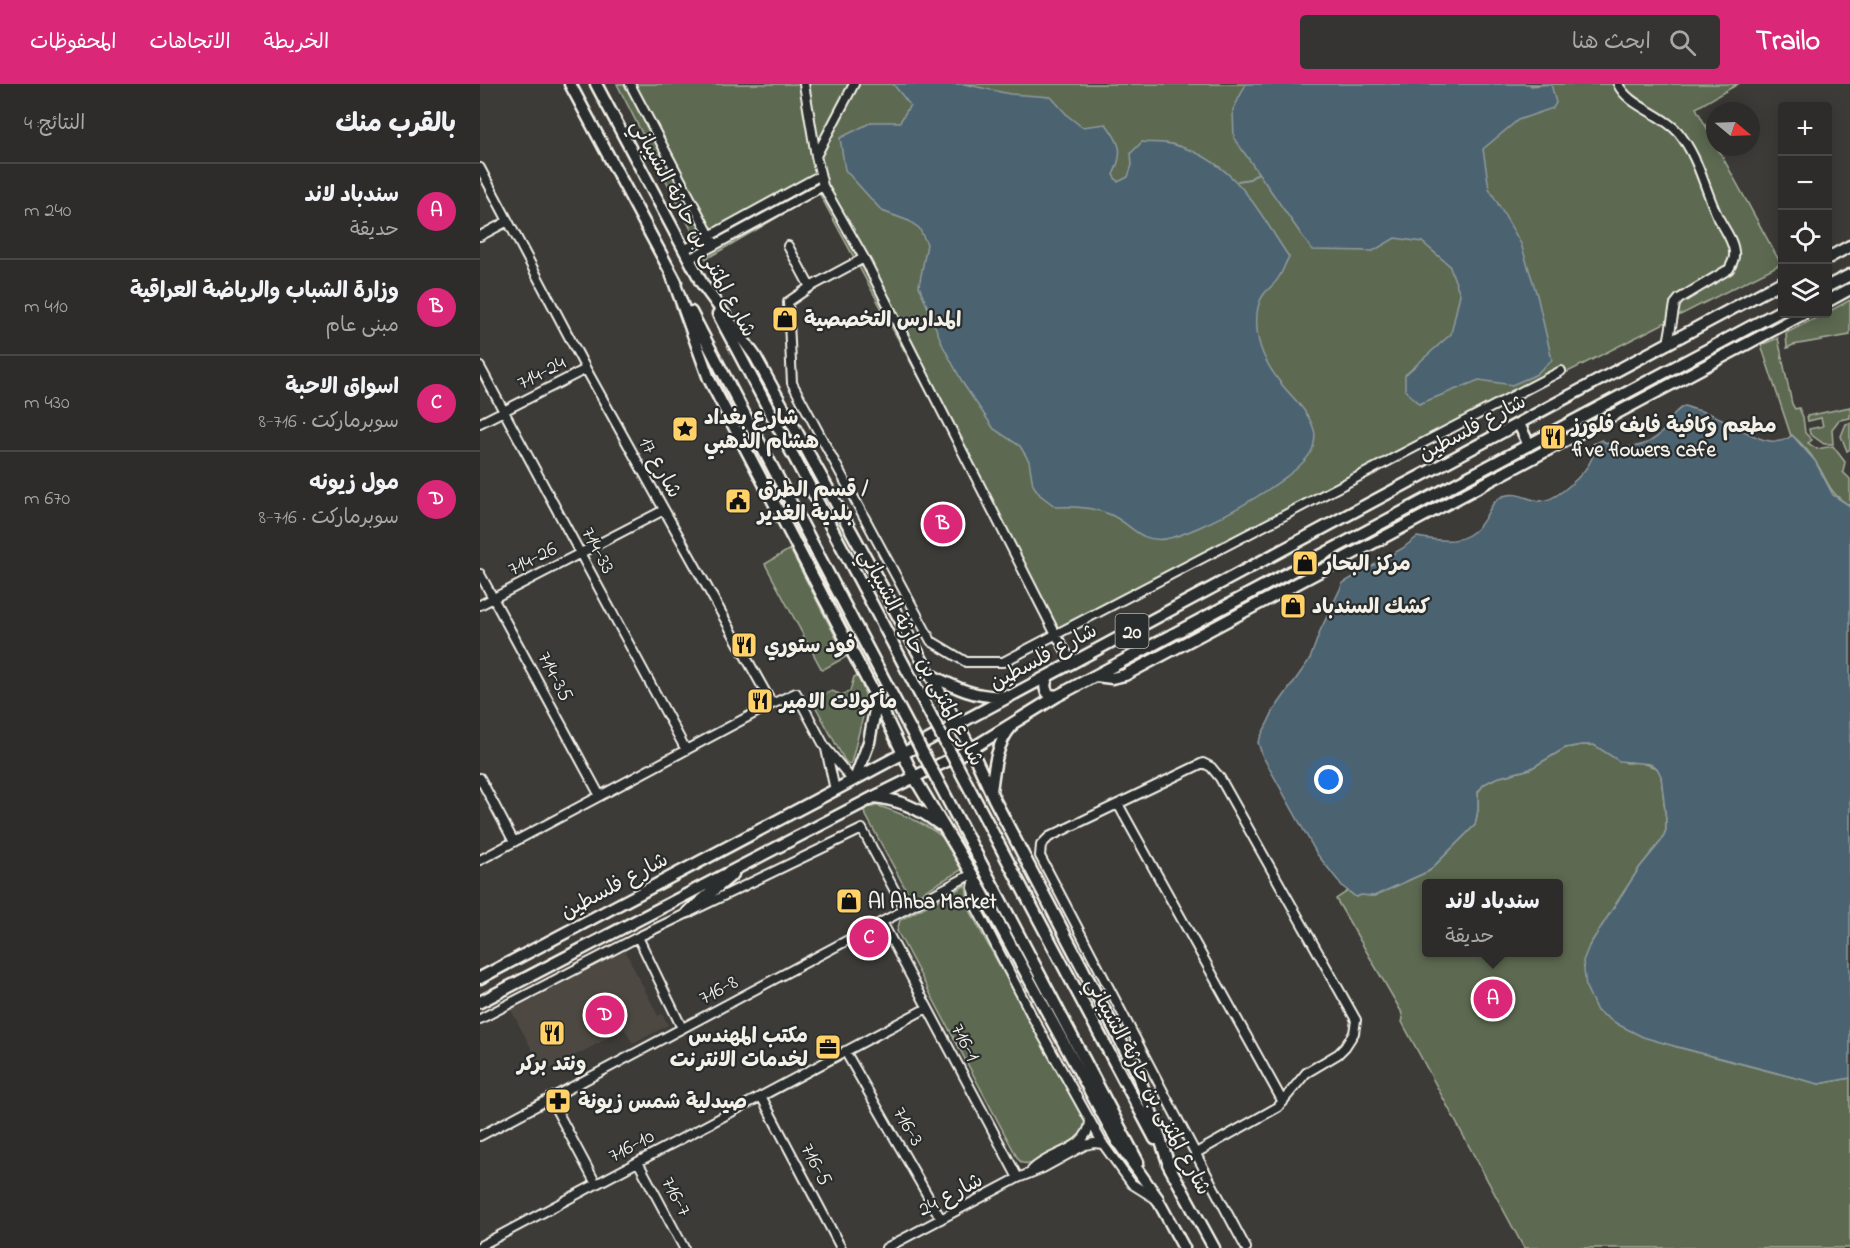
<!DOCTYPE html>
<html lang="ar">
<head>
<meta charset="utf-8">
<style>
  body { margin:0; font-family:"Indie Flower","Playpen Sans Arabic",sans-serif; background:#363432; color:#f1f3f6; direction:rtl }
  .controls { position:absolute; right:18px; top:18px; display:grid; overflow:hidden; border-radius:6px; box-shadow:0 3px 15px #0003 }
  .controls button { width:54px; height:54px; display:grid; place-items:center; padding:0; border:0; border-bottom:2px solid #494847; background:#2e2c2a; color:#f1f3f6; font:30px sans-serif }
  .compass { position:absolute; left:1226px; top:18px; width:54px; height:54px; border-radius:50%; background:#2e2c2a; box-shadow:0 3px 15px #0003; rotate:109deg }
  .you { position:absolute; left:849px; top:696px; width:21px; height:21px; margin:-15px; border:4px solid #fff; border-radius:50%; background:#1a73e8; box-shadow:0 0 0 9px #1a73e833 }
  .badge { display:grid; place-items:center; width:39px; height:39px; border-radius:50%; background:#db2777; color:#fff; font-size:20px; font-weight:700 }
  .pin { position:absolute; translate:-50% -50%; border:3px solid #fff; box-shadow:0 2px 6px #0006 }
  .popup { position:absolute; left:942px; top:795px; width:141px; height:78px; box-sizing:border-box; display:grid; place-content:center; border-radius:6px; background:#2e2c2a; filter:drop-shadow(0 2px 4px #0005); font-size:20px; white-space:nowrap; color:#a7a7a8 }
  .popup b { font-size:22px; color:#f1f3f6 }
  .popup::after { content:''; position:absolute; left:50%; top:100%; margin-left:-12px; border:12px solid transparent; border-top-color:#2e2c2a }
  .list { margin:0; padding:0; list-style:none }
  h2 { display:flex; justify-content:space-between; align-items:center; height:78px; margin:0; padding:0 24px; font-size:26px }
  h2 small { font-size:20px; font-weight:400; color:#a7a7a8 }
  .list li { display:grid; grid-template-columns:39px 1fr auto; gap:18px; align-items:center; box-sizing:border-box; height:96px; padding:0 24px; border-top:2px solid #494847 }
  .list b { display:block; font-size:22px; white-space:nowrap }
  .list p { margin:0; font-size:20px; white-space:nowrap; color:#a7a7a8 }
  .list em { font-size:20px; font-style:normal; color:#a7a7a8 }
  .icon { flex:none; width:33px; height:33px; fill:none; stroke:currentColor; stroke-width:2; stroke-linecap:round; stroke-linejoin:round }
  .map { position:relative; flex:none; width:1370px; height:1164px; overflow:hidden; direction:ltr }
  header { display:flex; align-items:center; gap:36px; box-sizing:border-box; height:84px; padding:0 30px; background:#db2777; color:#fff }
  header strong { font-size:28px }
  nav { display:flex; gap:33px; margin-inline-start:auto; font-size:21px }
  .search { width:420px; height:54px; background:#363432; display:flex; align-items:center; gap:15px; box-sizing:border-box; padding:0 21px; border-radius:6px; color:#a7a7a8; font-size:22px }
  main { display:flex }
  aside { flex:1; background:#2e2c2a }
  .map>svg:first-child { display:block }
  .built { fill:#4d4843 }
  .green { fill:#5d6a51; stroke:#a8ae9c; stroke-width:1.5; fill-rule:evenodd }
  .water { fill:#4c626f; stroke:#8f9b9f; stroke-width:1.5 }
  .lines { fill:none; stroke-linecap:round; stroke-linejoin:round }
  .stream { stroke:#8f9b9f; stroke-width:2 }
  .minor-casing { stroke:#f4f1e8; stroke-width:12 }
  .major-casing { stroke:#f4f1e8; stroke-width:15 }
  .minor { stroke:#2a2d2e; stroke-width:8 }
  .major { stroke:#2a2d2e; stroke-width:10 }
  .major-bridge-casing { stroke:#f4f1e8; stroke-width:15; stroke-linecap:butt }
  .major-bridge { stroke:#2a2d2e; stroke-width:10 }
  .labels { text-anchor:middle; stroke-width:4.5; stroke-linejoin:round; paint-order:stroke }
  .shield { fill:#2a2d2e; stroke:#b7b6b0; stroke-width:1.5 }
  .shield-label { font-size:20px; font-weight:bold; fill:#f4f1e8 }
  .street-label { font-size:21px; fill:#f4f1e8; stroke:#2a2d2e }
  .poi-label { font-size:21px; font-weight:bold; fill:#f4f1e8; stroke:#2a2d2e; text-anchor:start }
</style>
</head>
<body>
<header>
<strong>Trailo</strong>
<div class="search"><svg class="icon" aria-label="search" viewBox="0 0 24 24"><circle cx="10" cy="10" r="6"/><path d="M15 15l6 6"/></svg>ابحث هنا</div>
<nav><a>الخريطة</a><a>الاتجاهات</a><a>المحفوظات</a></nav>
</header>
<main>
<div class="map">
<svg width="1370" height="1164" viewBox="0 0 1370 1164">
  <rect width="100%" height="100%" fill="#3d3b38"/>
  <filter id="ink" filterUnits="userSpaceOnUse"><feTurbulence type="fractalNoise" baseFrequency=".0167" numOctaves="2"/><feDisplacementMap in="SourceGraphic" scale="12" xChannelSelector="R" yChannelSelector="G"/><feConvolveMatrix kernelMatrix="1 2 1 2 8 2 1 2 1" color-interpolation-filters="sRGB"/></filter>
  <g filter="url(#ink)">
    <!-- built -->
    <path class="built" d="M144,865L178,932L182,930L188,941L153,960L145,945L64,988L30,924Z"/>
    <!-- green -->
    <path class="green" d="M137,0H1258L1216,24L1235,59V63H1237L1301,180L576,547L339,109L226,175Z
      M1370,216V251L1313,261L1307,264L1306,249L1344,230H1348V228Z
      M1298,254L1312,320L1315,325L1319,324L1323,333L1325,349L1332,356L1328,359L1337,365L1353,362L1365,378L1363,388L1370,395V422C1347,408 1349,398 1335,377C1329,367 1321,359 1312,351L1311,352L1281,261Z
      M1370,323V334L1359,336L1352,345L1353,360H1344L1330,350L1329,345L1343,342L1341,334L1328,337L1327,332Z
      M1370,339V365L1367,367L1361,352L1366,340Z
      M310,465L366,573L342,586L285,480Z
      M379,592L387,617L371,679L368,680L365,677L332,616L352,607L362,611L370,607L374,593Z
      M1101,661H1114L1147,679L1159,678L1177,684L1181,691L1186,735V746L1182,756L1160,783L1109,862L1194,962L1339,1000L1370,994V1164H1044L922,938L923,935L921,927L856,815L868,807L876,813L881,811L894,812L949,787L995,741L998,726V708L1004,700L1016,694L1050,685L1085,664ZM947,800H1079V868H947Z
      M399,722C420,729 455,743 470,760C475,767 479,777 483,785L431,815L382,724Z
      M486,801L489,824L500,846L606,1039L602,1051L551,1080L542,1079L538,1075L417,847L420,836Z"/>
    <!-- water -->
    <path class="water" d="M413,0H484L530,10L571,13L588,32L602,43L626,40C641,60 644,68 633,91L638,98L648,93L652,81L651,69L662,58C673,59 685,58 695,61C756,78 776,124 809,173C805,179 803,187 799,193C795,200 789,204 784,210C777,219 776,234 777,245C778,266 790,286 803,302C814,315 829,328 834,346C836,351 834,363 831,368C816,396 717,450 685,455C659,459 651,439 629,430C612,423 594,422 576,423L560,411L553,401L549,377L540,362L514,345L484,301L463,262L439,202L447,160L439,144L429,137L402,127L365,86L360,54L392,38H420L430,21Z
      M766,0H1050L1051,2L1071,0L1076,19L1073,24L1038,36L1003,65L1009,104L1041,160L1057,211L1072,276L1055,291L1032,301L999,296L939,320L925,306V291L971,250L980,210L969,181L942,158L915,154L893,167L832,166L754,54L753,26Z
      M1205,322C1214,326 1224,327 1233,331C1254,339 1292,371 1312,351L1335,377L1353,411L1370,422V994L1339,1000L1194,962L1163,953L1139,941L1117,927L1106,903L1103,877L1109,862L1139,815L1160,783L1182,756L1186,746V735L1181,692L1177,684L1170,680L1139,677L1114,661H1101L1085,664L1050,685L1016,694L1004,700L998,708V726L995,741L949,787L894,812L881,811L876,813L863,803L837,770L782,671L778,658L794,626L830,575L840,547L863,499L923,464L937,453C965,458 990,462 1006,432C1011,423 1014,416 1023,412C1037,407 1046,415 1059,417C1076,418 1106,389 1112,374C1114,370 1113,365 1113,360L1121,356C1141,368 1167,365 1183,347C1191,337 1192,327 1205,322Z"/>
    <g class="lines">
      <!-- stream -->
      <path class="stream" d="M758,97L770,95L778,89"/>
      <defs>
        <path id="minor" d="M150,0L235,161
          M324,0L336,72
          M374,0L336,72L343,102L384,174L575,549L592,578
          M1138,0C1148,22 1181,29 1198,48C1218,72 1224,103 1237,131C1242,142 1253,155 1254,168C1255,174 1252,180 1249,185L1199,215L1195,220L1188,260
          M0,84L106,285L292,620L316,609L345,663L373,697
          M0,152L28,137
          M308,162L330,203L308,218L312,299L451,557L486,578H523L1081,287
          M204,166L339,92
          M209,175L343,102
          M330,203L384,174
          M0,283L206,666
          M0,339L106,285
          M0,490L120,712
          M0,521L184,426
          M346,665L355,706
          M0,694L34,758
          M638,720L803,1018
          M0,776L292,620
          M495,794L493,803L495,821L553,934L623,1060L652,1100L676,1115
          M402,838L538,1094
          M158,853L202,944
          M0,935L158,853L382,745L425,826
          M365,967L461,1135
          M281,1012L361,1164
          M70,1014L116,1100
          M0,1052L492,790
          M716,1069L798,1023L826,989L858,970L865,963L874,949L876,936L740,694L731,683L723,679L569,753L561,761L560,772C629,903 696,1034 766,1164
          M158,1078L204,1164
          M552,1086C569,1068 607,1067 610,1038
          M0,1162L447,924
          M406,1164L538,1094L563,1084L605,1061L614,1059L623,1060"/>
        <path id="major" d="M90,0L196,198
          M116,0L224,203
          M1348,174L1370,162
          M192,192L229,295L397,615L434,693L492,790L637,1057L678,1115
          M220,197L275,272L491,665L514,715L659,992L690,1084
          M1348,202L1370,191
          M1348,217L1370,205
          M211,228L361,514
          M238,230L383,503
          M1039,340L1049,361
          M449,590C474,603 497,615 527,612
          M568,592C565,599 563,605 570,611L577,612
          M616,592L632,594L645,591L1323,230
          M375,695L389,658L397,615
          M511,707C514,685 516,660 531,643
          M394,713C420,716 438,724 459,740
          M531,783L675,1055
          M509,794L658,1078
          M208,828L253,790
          M0,894L355,706L1302,198
          M0,918L394,713L491,665L577,612L1302,226
          M688,1080L734,1164
          M675,1111L704,1164"/>
      </defs>
      <!-- minor casing -->
      <use href="#minor" class="minor-casing"/>
      <!-- major casing -->
      <use href="#major" class="major-casing"/>
      <!-- minor -->
      <use href="#minor" class="minor"/>
      <!-- major -->
      <use href="#major" class="major"/>
      <defs>
        <path id="major-bridge" d="M383,503L531,783
          M361,514L509,794"/>
      </defs>
      <!-- major-bridge casing -->
      <use href="#major-bridge" class="major-bridge-casing"/>
      <!-- major-bridge -->
      <use href="#major-bridge" class="major-bridge"/>
    </g>
  </g>
  <!-- icons -->
  <defs>
    <symbol id="shop-square" viewBox="-11 -11 22 22"><rect x="-9" y="-9" width="18" height="18" rx="4" fill="#ffd166" stroke="#2a2d2e"/><path d="M-5-2.5h2.3a2.7 3.5 0 0 1 5.4 0H5L5.5 6h-11ZM-1.5-2.5h3a1.5 2.3 0 0 0-3 0Z" fill="#111"/></symbol>
    <symbol id="sight-square" viewBox="-11 -11 22 22"><rect x="-9" y="-9" width="18" height="18" rx="4" fill="#ffd166" stroke="#2a2d2e"/><path d="M0-6L1.8-2.2L6-1.7L2.9 1.2L3.7 5.4L0 3.3L-3.7 5.4L-2.9 1.2L-6-1.7L-1.8-2.2Z" fill="#111"/></symbol>
    <symbol id="restaurant-square" viewBox="-11 -11 22 22"><rect x="-9" y="-9" width="18" height="18" rx="4" fill="#ffd166" stroke="#2a2d2e"/><path d="M-5-6h1v4h1v-4h1v4h1v-4h1v5L-1.5 .5V6h-2V.5L-5-1ZM5-6V6H3V1.5H1.5Q1.5-4 5-6Z" fill="#111"/></symbol>
    <symbol id="civic-square" viewBox="-11 -11 22 22"><rect x="-9" y="-9" width="18" height="18" rx="4" fill="#ffd166" stroke="#2a2d2e"/><path d="M-.6-6.5H3V-4.5H.6V-3L4-1V1h2V6H-6V1h2V-1L-.6-3ZM-1.2 2.5V6h2.4V2.5Z" fill="#111"/></symbol>
    <symbol id="office-square" viewBox="-11 -11 22 22"><rect x="-9" y="-9" width="18" height="18" rx="4" fill="#ffd166" stroke="#2a2d2e"/><path d="M-6-3h4V-5.5h4V-3h4V5H-6ZM-1-4.5V-3h2v-1.5ZM-6 0V1H6V0Z" fill="#111"/></symbol>
    <symbol id="pharmacy-square" viewBox="-11 -11 22 22"><rect x="-9" y="-9" width="18" height="18" rx="4" fill="#ffd166" stroke="#2a2d2e"/><path d="M-2-6h4v4h4v4h-4v4h-4v-4h-4v-4h4Z" fill="#111"/></symbol>
  </defs>
  <g fill-rule="evenodd">
    <use href="#shop-square" x="290" y="220" width="30" height="30"/>
    <use href="#sight-square" x="190" y="330" width="30" height="30"/>
    <use href="#restaurant-square" x="1058" y="338" width="30" height="30"/>
    <use href="#civic-square" x="243" y="402" width="30" height="30"/>
    <use href="#shop-square" x="810" y="464" width="30" height="30"/>
    <use href="#shop-square" x="798" y="507" width="30" height="30"/>
    <use href="#restaurant-square" x="249" y="546" width="30" height="30"/>
    <use href="#restaurant-square" x="265" y="602" width="30" height="30"/>
    <use href="#shop-square" x="354" y="802" width="30" height="30"/>
    <use href="#restaurant-square" x="57" y="934" width="30" height="30"/>
    <use href="#office-square" x="333" y="948" width="30" height="30"/>
    <use href="#pharmacy-square" x="63" y="1002" width="30" height="30"/>
  </g>
  <g class="labels">
    <!-- shield labels -->
    <rect class="shield" x="635.5" y="530" width="33" height="34" rx="4.5"/>
    <g class="shield-label">
      <text x="652" y="554">20</text>
    </g>
    <!-- street labels -->
    <g class="street-label">
      <text transform="translate(214 144) rotate(62)" y="7">شارع المثنى بن حارثة الشيباني</text>
      <text transform="translate(61 288) rotate(-27)" y="7">714-24</text>
      <text transform="translate(992 343) rotate(-28)" y="7">شارع فلسطين</text>
      <text transform="translate(181 383) rotate(61)" y="7">شارع 17</text>
      <text transform="translate(119 466) rotate(62)" y="7">714-33</text>
      <text transform="translate(52 474) rotate(-27)" y="7">714-26</text>
      <text transform="translate(563 572) rotate(-28)" y="7">شارع فلسطين</text>
      <text transform="translate(442 573) rotate(62)" y="7">شارع المثنى بن حارثة الشيباني</text>
      <text transform="translate(76 592) rotate(62)" y="7">714-35</text>
      <text transform="translate(134 801) rotate(-28)" y="7">شارع فلسطين</text>
      <text transform="translate(238 905) rotate(-28)" y="7">716-8</text>
      <text transform="translate(486 958) rotate(62)" y="7">716-1</text>
      <text transform="translate(669 1002) rotate(62)" y="7">شارع المثنى بن حارثة الشيباني</text>
      <text transform="translate(429 1042) rotate(60)" y="7">716-3</text>
      <text transform="translate(151 1061) rotate(-28)" y="7">716-10</text>
      <text transform="translate(337 1080) rotate(62)" y="7">716-5</text>
      <text transform="translate(470 1110) rotate(-28)" y="7">شارع 24</text>
      <text transform="translate(197 1112) rotate(62)" y="7">716-7</text>
    </g>
    <!-- poi labels -->
    <g class="poi-label">
      <text x="324" y="242">المدارس التخصصية</text>
      <text x="224" y="340">شارع بغداد<tspan x="224" dy="24">هشام الذهبي</tspan></text>
      <text x="1092" y="348">مطعم وكافية فايف فلورز<tspan x="1092" dy="24">five flowers cafe</tspan></text>
      <text x="278" y="412">قسم الطرق /<tspan x="278" dy="24">بلدية الغدير</tspan></text>
      <text x="844" y="486">مركز البحار</text>
      <text x="832" y="529">كشك السندباد</text>
      <text x="284" y="568">فود ستوري</text>
      <text x="300" y="624">مأكولات الامير</text>
      <text x="388" y="824">Al Ahba Market</text>
      <text x="328" y="958" text-anchor="end">مكتب المهندس<tspan x="328" dy="24">لخدمات الانترنت</tspan></text>
      <text x="72" y="986" text-anchor="middle">ونتد بركر</text>
      <text x="98" y="1024">صيدلية شمس زيونة</text>
    </g>
  </g>
</svg>
<div class="controls">
<button>+</button>
<button>−</button>
<button><svg class="icon" aria-label="locate" viewBox="0 0 24 24"><circle cx="12" cy="12" r="6"/><path d="M12 2v4M12 18v4M2 12h4M18 12h4"/></svg></button>
<button><svg class="icon" aria-label="layers" viewBox="0 0 24 24"><path d="M12 4l9 5-9 5-9-5zM3 14l9 5 9-5"/></svg></button>
</div>
<svg class="compass" viewBox="-18 -18 36 36"><path d="M0-13l5 13h-10z" fill="#e53935"/><path d="M0 13l5-13h-10z" fill="#a7a7a8"/></svg>
<div class="you"></div>
<div class="pin badge" style="left:1013px;top:915px">A</div>
<div class="popup"><b>سندباد لاند</b>حديقة</div>
<div class="pin badge" style="left:463px;top:440px">B</div>
<div class="pin badge" style="left:389px;top:854px">C</div>
<div class="pin badge" style="left:125px;top:931px">D</div>
</div>
<aside>
<h2>بالقرب منك<small>النتائج: 4</small></h2>
<ul class="list">
<li><span class="badge">A</span><div><b>سندباد لاند</b><p>حديقة</p></div><em>240 m</em></li>
<li><span class="badge">B</span><div><b>وزارة الشباب والرياضة العراقية</b><p>مبنى عام</p></div><em>410 m</em></li>
<li><span class="badge">C</span><div><b>اسواق الاحبة</b><p>سوبرماركت · 716-8</p></div><em>430 m</em></li>
<li><span class="badge">D</span><div><b>مول زيونه</b><p>سوبرماركت · 716-8</p></div><em>670 m</em></li>
</ul>
</aside>
</main>
</body>
</html>
